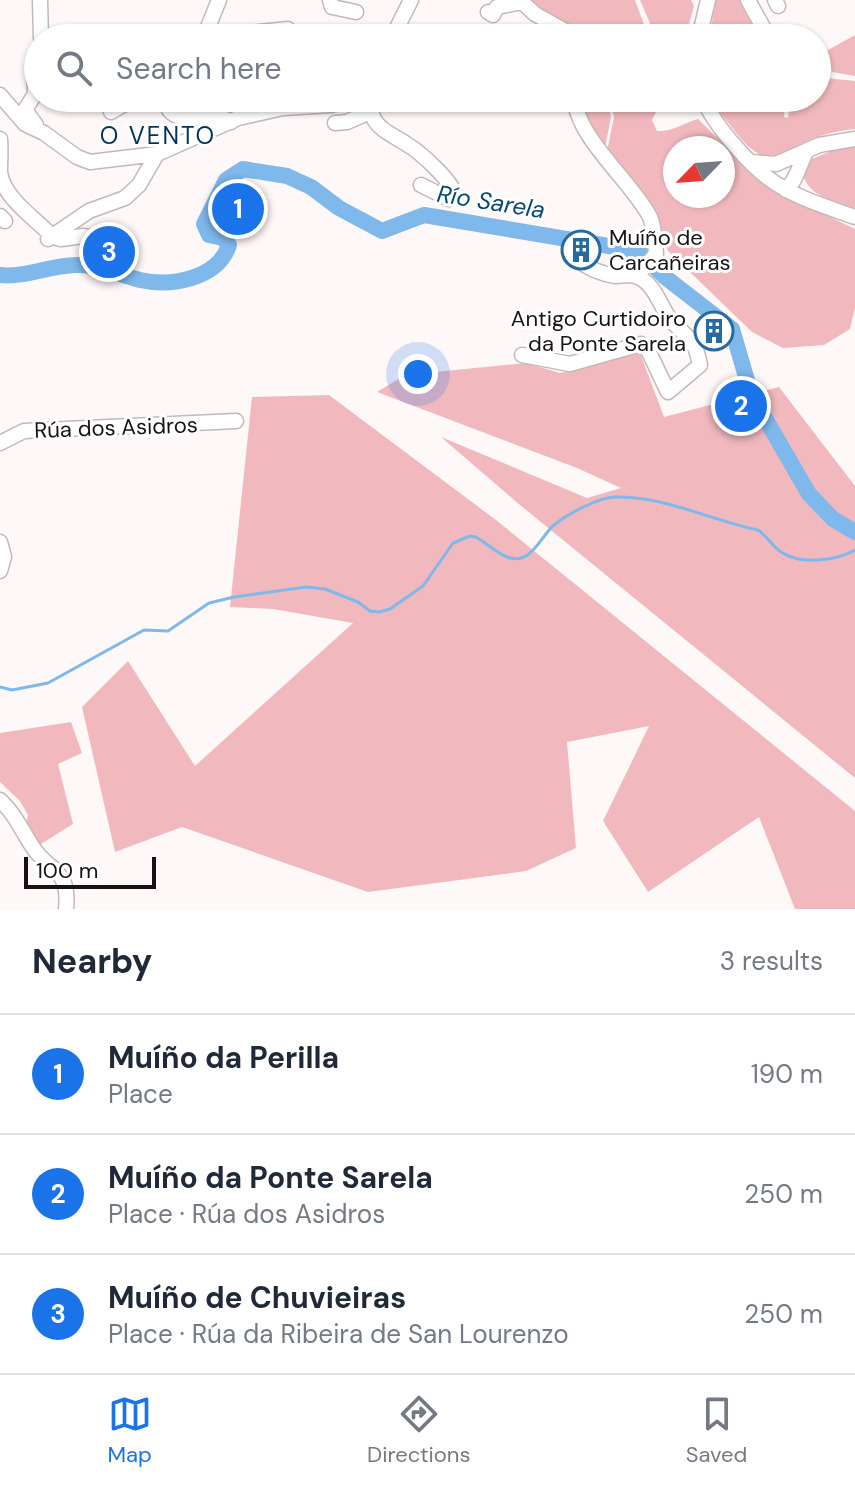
<!DOCTYPE html>
<html lang="en">
<head>
<meta charset="utf-8">
<style>
  body { margin:0; font-family:"DM Sans",sans-serif; background:#f6f6f7; color:#1f2937 }
  .compass { position:absolute; left:663px; top:136px; width:72px; height:72px; border-radius:50%; background:#fff; box-shadow:0 2px 6px #0004; rotate:245deg }
  .scale { position:absolute; left:24px; bottom:20px; width:132px; box-sizing:border-box; padding-left:8px; border:4px solid #171314; border-top:0; font-size:22px; line-height:28px; white-space:nowrap; color:#171314; -webkit-text-stroke:6px #fff; paint-order:stroke }
  .you { position:absolute; left:418px; top:374px; width:28px; height:28px; margin:-20px; border:6px solid #fff; border-radius:50%; background:#1a73e8; box-shadow:0 0 0 12px #1a73e833 }
  .badge { display:grid; place-items:center; width:52px; height:52px; border-radius:50%; background:#1a73e8; color:#fff; font-size:26px; font-weight:700 }
  .pin { position:absolute; translate:-50% -50%; border:4px solid #fff; box-shadow:0 2px 8px #0006 }
  .list { margin:0; padding:0; list-style:none }
  h2 { display:flex; justify-content:space-between; align-items:center; height:104px; margin:0; padding:0 32px; font-size:34px }
  h2 small { font-size:26px; font-weight:400; color:#747a83 }
  .list li { display:grid; grid-template-columns:52px 1fr auto; gap:24px; align-items:center; box-sizing:border-box; height:120px; padding:0 32px; border-top:2px solid #e0e1e3 }
  .list b { display:block; font-size:30px; white-space:nowrap }
  .list p { margin:0; font-size:26px; white-space:nowrap; color:#747a83 }
  .list em { font-size:26px; font-style:normal; color:#747a83 }
  .icon { flex:none; width:44px; height:44px; fill:none; stroke:currentColor; stroke-width:2; stroke-linecap:round; stroke-linejoin:round }
  .map { position:relative; flex:none; width:855px; height:909px; overflow:hidden }
  .search { position:absolute; background:#fff; box-shadow:0 2px 6px #0004; left:24px; right:24px; top:24px; height:88px; display:flex; align-items:center; gap:20px; box-sizing:border-box; padding:0 28px; border-radius:44px; color:#747a83; font-size:30px }
  .sheet { height:464px; background:#fff }
  nav { display:flex; justify-content:space-around; align-items:center; box-sizing:border-box; height:112px; border-top:2px solid #e0e1e3; background:#fff; font-size:22px; color:#747a83 }
  nav a { display:grid; justify-items:center; gap:4px }
  nav .on { color:#1a73e8 }
  .map>svg:first-child { display:block }
  .green { fill:#f1b9be; fill-rule:evenodd }
  .lines { fill:none; stroke-linecap:round; stroke-linejoin:round }
  .stream { stroke:#7fb8eb; stroke-width:3 }
  .river { stroke:#7fb8eb; stroke-width:16 }
  .minor-casing { stroke:#c4b8b9; stroke-width:17 }
  .minor { stroke:#fff; stroke-width:14 }
  .labels { text-anchor:middle; stroke-width:6; stroke-linejoin:round; paint-order:stroke }
  .poi-label { font-size:22px; fill:#171314; stroke:#fff; text-anchor:start }
  .street-label { font-size:22px; fill:#171314; stroke:#fff }
  .neighbourhood-label { font-size:24px; letter-spacing:2px; fill:#023457; stroke:#fff }
  .water-label { font-size:24px; font-style:italic; fill:#034877; stroke:#fff }
</style>
</head>
<body>
<div class="map">
<svg width="855" height="909" viewBox="0 0 855 909">
  <rect width="100%" height="100%" fill="#fff8f8"/>
  <!-- green -->
  <path class="green" d="M519,0H635L649,38H578Z
    M640,0H691L694,6L685,38H652V28Z
    M716,0H745L767,38H709Z
    M855,35V76L832,72L829,60L821,54Z
    M817,77L855,81V129C836,131 818,135 801,144C770,160 761,163 737,134C728,122 718,112 712,98H785L784,117L788,118L790,98H817Z
    M580,98H607L611,117L605,148L582,116Z
    M610,98H672L658,108L652,120L657,131C672,132 684,123 698,119L768,187L855,229V308L850,329L824,345L783,348L752,332L668,251L651,211L607,151L614,117ZM675,148H723V196H675Z
    M855,147V208C836,201 808,197 803,174L809,160L834,150Z
    M640,353L664,417L779,387L855,486V778L520,505L441,437L587,498L621,488L577,468L377,392L405,375L526,363L560,373Z
    M329,395L496,520L855,811V909H795L759,817L648,892L603,821L649,726L567,742L576,848L526,871L368,892L182,827L115,852L82,707L128,661L195,766L353,623L273,609L230,607L252,397Z
    M71,722L82,753L58,764L73,824L36,847L25,828L28,815L20,801L0,782V733Z"/>
  <g class="lines">
    <!-- stream -->
    <path class="stream" d="M0,687L12,690L48,683L144,630L168,631L209,603L234,597L306,587L325,589L358,602L370,611L379,612L390,609L423,586L453,543L470,536L476,537C486,543 496,552 507,557C531,566 540,537 554,525C566,515 599,497 615,497C665,496 710,520 758,530C767,536 772,546 781,552C800,565 835,561 855,550"/>
    <!-- river -->
    <path class="river" d="M0,275C26,278 53,264 80,265C100,265 120,275 140,280C171,287 218,279 229,245L223,238L209,235L204,224L226,180L243,169L287,176L311,187L339,208L382,231L424,215L638,251L665,277L732,329L751,394L809,494L833,519L855,532"/>
    <defs>
      <path id="minor" d="M40,0L41,38
        M330,0L332,7L356,12
        M748,0L769,38
        M775,0L778,6
        M497,7L522,2L535,14L569,33L574,38
        M488,12L493,15L497,7
        M204,37L219,0
        M204,38L288,29
        M343,38L345,35
        M392,38L411,0
        M699,38L708,0
        M0,95L25,124L44,133L77,157L90,162L157,154L238,118L283,108L331,105L358,98
        M170,98L169,110C184,128 213,109 231,122
        M374,98C373,104 370,111 373,117C379,131 397,137 408,145C420,152 454,183 455,195L449,199L421,185
        M575,98C575,136 632,182 650,217C655,229 655,241 656,254L637,276
        M703,98C714,126 754,171 780,186C803,200 830,208 855,217
        M111,112L135,98
        M335,123L347,122L372,111
        M36,125L25,110L35,94L34,73L38,53
        M0,139C1,150 0,161 0,172C3,198 36,219 53,237L61,239L83,236L122,242
        M752,162L776,164L819,145L855,139
        M786,190C797,180 800,163 807,150
        M0,216L5,221
        M48,239L89,211L125,198L139,185L157,154
        M522,355L570,364L641,344L648,350L668,392L700,365C695,337 686,338 670,319C660,306 654,281 635,276C630,274 622,276 616,276C602,274 587,268 576,258
        M0,443L24,431L236,421
        M0,542L4,557L0,571
        M0,800C15,814 21,829 32,846C49,873 70,867 66,909"/>
    </defs>
    <!-- minor casing -->
    <use href="#minor" class="minor-casing"/>
    <!-- minor -->
    <use href="#minor" class="minor"/>
  </g>
  <!-- icons -->
  <defs>
    <symbol id="building-ring" viewBox="-11 -11 22 22"><circle r="9.5" fill="#fff" stroke="#276a9f" stroke-width="1.5"/><path d="M-4-6H4V6H1V3H-1V6H-4ZM-2.5-4.3h1.7v1.8h-1.7ZM.8-4.3h1.7v1.8H.8ZM-2.5-1h1.7V.8h-1.7ZM.8-1h1.7V.8H.8Z" fill="#276a9f"/></symbol>
  </defs>
  <g fill-rule="evenodd">
    <use href="#building-ring" x="559" y="228" width="44" height="44"/>
    <use href="#building-ring" x="692" y="309" width="44" height="44"/>
  </g>
  <g class="labels">
    <!-- poi labels -->
    <g class="poi-label">
      <text x="609" y="245">Muíño de<tspan x="609" dy="25">Carcañeiras</tspan></text>
      <text x="686" y="326" text-anchor="end">Antigo Curtidoiro<tspan x="686" dy="25">da Ponte Sarela</tspan></text>
    </g>
    <!-- street labels -->
    <g class="street-label">
      <text transform="translate(116 427) rotate(-2)" y="8">Rúa dos Asidros</text>
    </g>
    <!-- neighbourhood labels -->
    <g class="neighbourhood-label">
      <text x="158" y="144">O VENTO</text>
    </g>
    <!-- water labels -->
    <g class="water-label">
      <text transform="translate(491 202) rotate(9)" y="8">Río Sarela</text>
    </g>
  </g>
</svg>
<svg class="compass" viewBox="-18 -18 36 36"><path d="M0-13l5 13h-10z" fill="#e53935"/><path d="M0 13l5-13h-10z" fill="#747a83"/></svg>
<div class="scale">100 m</div>
<div class="you"></div>
<div class="pin badge" style="left:238px;top:209px">1</div>
<div class="pin badge" style="left:741px;top:406px">2</div>
<div class="pin badge" style="left:109px;top:252px">3</div>
<div class="search"><svg class="icon" aria-label="search" viewBox="0 0 24 24"><circle cx="10" cy="10" r="6"/><path d="M15 15l6 6"/></svg>Search here</div>
</div>
<section class="sheet">
<h2>Nearby<small>3 results</small></h2>
<ul class="list">
<li><span class="badge">1</span><div><b>Muíño da Perilla</b><p>Place</p></div><em>190 m</em></li>
<li><span class="badge">2</span><div><b>Muíño da Ponte Sarela</b><p>Place · Rúa dos Asidros</p></div><em>250 m</em></li>
<li><span class="badge">3</span><div><b>Muíño de Chuvieiras</b><p>Place · Rúa da Ribeira de San Lourenzo</p></div><em>250 m</em></li>
</ul>
</section>
<nav>
<a class="on"><svg class="icon" aria-label="map" viewBox="0 0 24 24"><path d="M3 6l6-2 6 2 6-2v14l-6 2-6-2-6 2zM9 4v14M15 6v14"/></svg>Map</a>
<a><svg class="icon" aria-label="directions" viewBox="0 0 24 24"><path d="M12 3l9 9-9 9-9-9zM9 14v-3h6M13 9l2 2-2 2"/></svg>Directions</a>
<a><svg class="icon" aria-label="saved" viewBox="0 0 24 24"><path d="M7 4h10v16l-5-4-5 4z"/></svg>Saved</a>
</nav>
</body>
</html>
